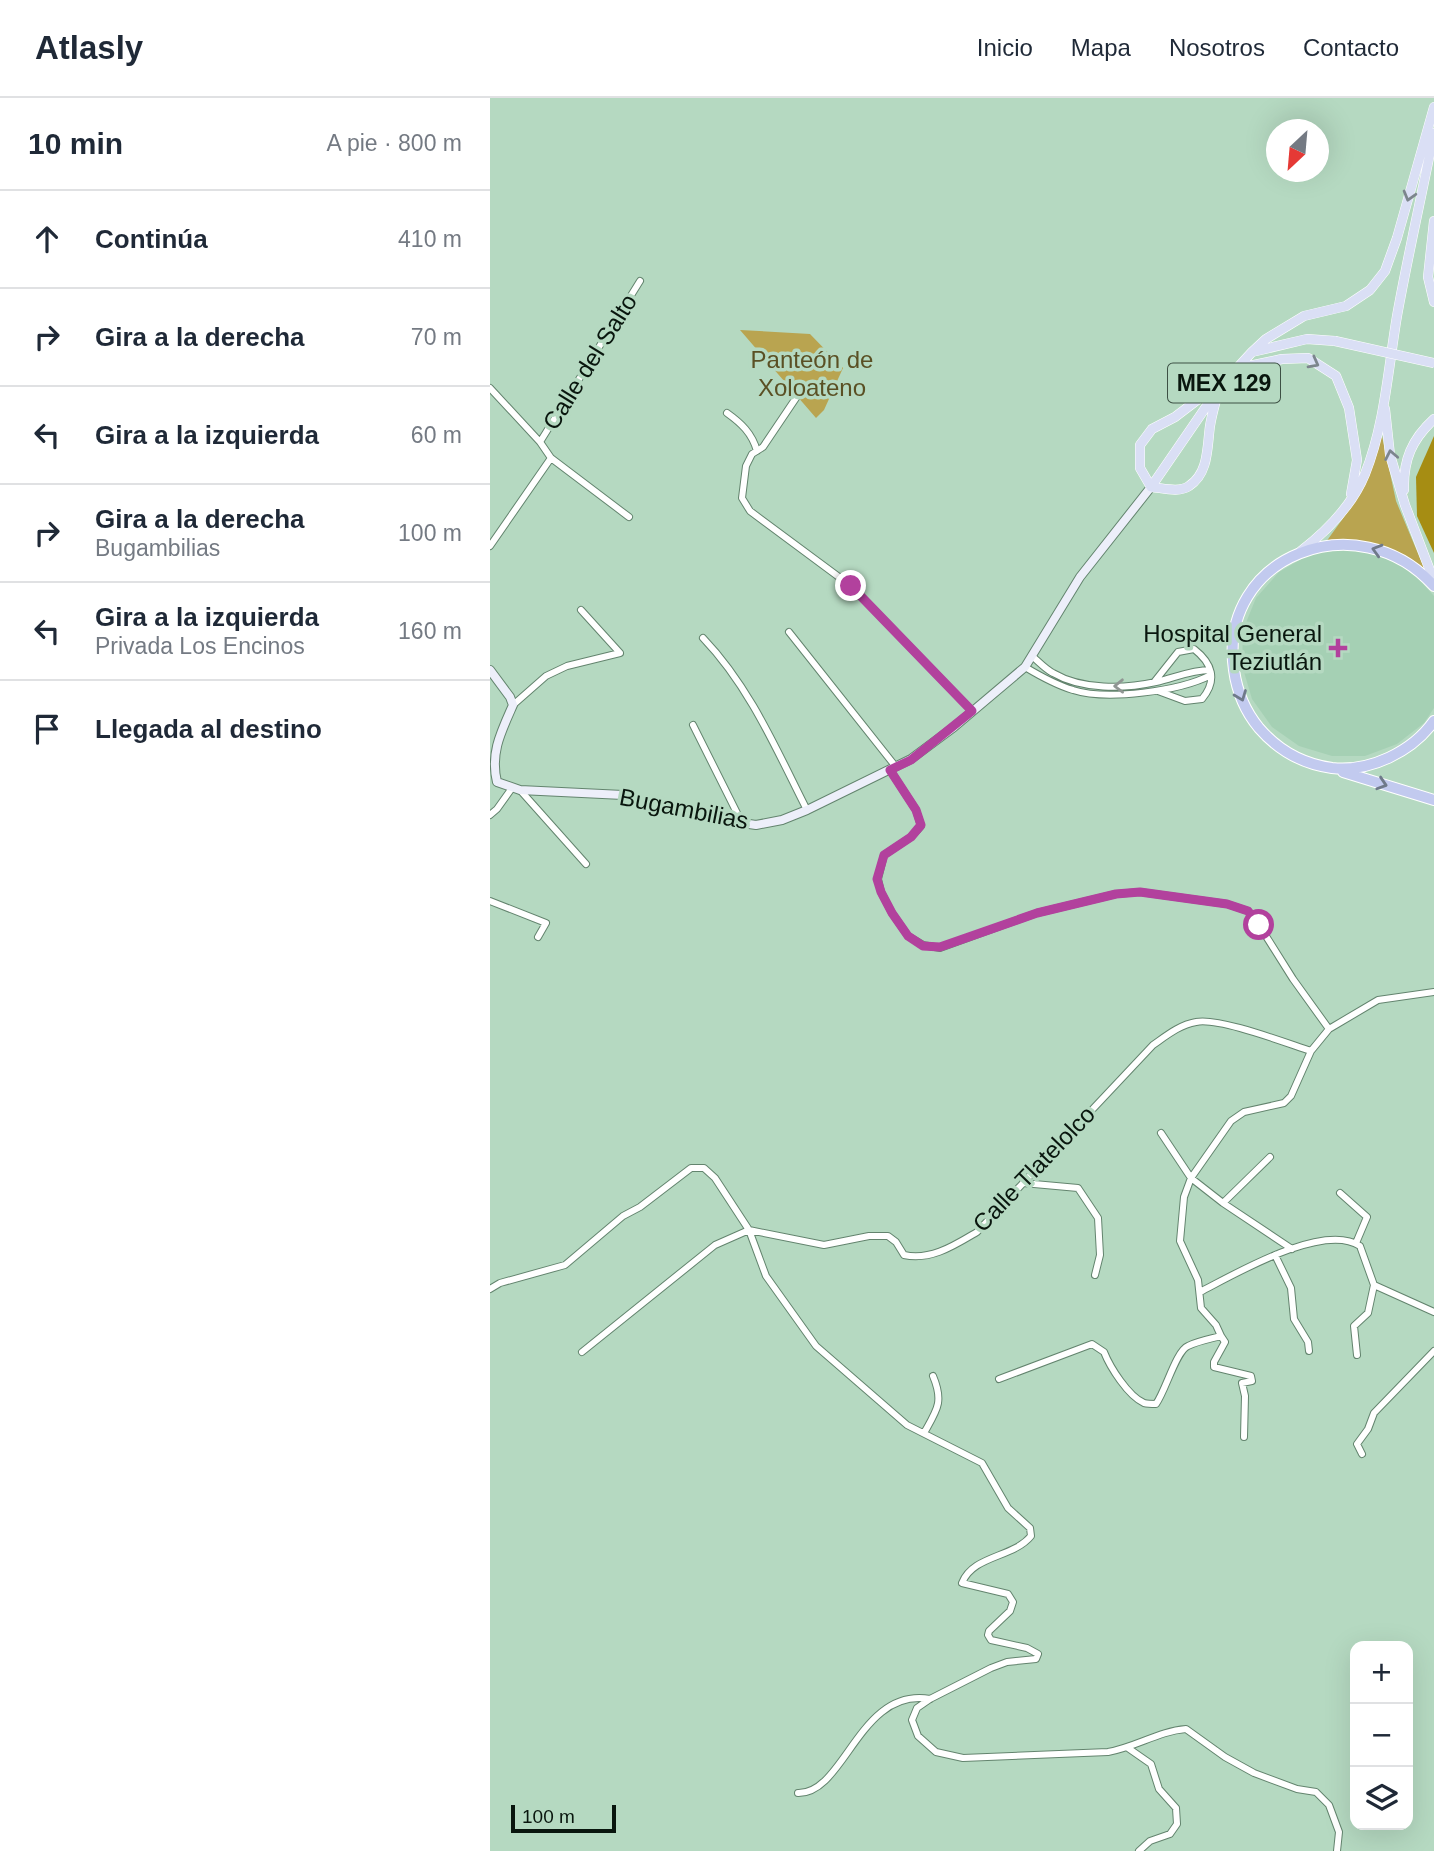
<!DOCTYPE html>
<html lang="es">
<head>
<meta charset="utf-8">
<style>
  body { margin:0; font-family:Helvetica,sans-serif; background:#f6f6f7; color:#1f2937 }
  .controls { position:absolute; right:21px; bottom:21px; display:grid; overflow:hidden; border-radius:14px; box-shadow:0 7px 28px #0002 }
  .controls button { width:63px; height:63px; display:grid; place-items:center; padding:0; border:0; border-bottom:2px solid #e0e1e3; background:#fff; color:#1f2937; font:35px sans-serif }
  .compass { position:absolute; left:776px; top:21px; width:63px; height:63px; border-radius:50%; background:#fff; box-shadow:0 7px 28px #0002; rotate:206deg }
  .scale { position:absolute; left:21px; bottom:18px; width:105px; box-sizing:border-box; padding-left:7px; border:4px solid #09160e; border-top:0; font-size:19px; line-height:24px; white-space:nowrap; color:#09160e; -webkit-text-stroke:5px #b5d9c1; paint-order:stroke }
  .stop { position:absolute; width:21px; height:21px; margin:-16px; border:5px solid #b2419d; border-radius:50%; background:#fff }
  .stop.end { background:#b2419d; border-color:#fff; box-shadow:0 2px 7px #0008 }
  .list { margin:0; padding:0; list-style:none }
  h2 { display:flex; justify-content:space-between; align-items:center; height:91px; margin:0; padding:0 28px; font-size:30px }
  h2 small { font-size:23px; font-weight:400; color:#747a83 }
  .list li { display:grid; grid-template-columns:46px 1fr auto; gap:21px; align-items:center; box-sizing:border-box; height:98px; padding:0 28px; border-top:2px solid #e0e1e3 }
  .list b { display:block; font-size:26px; white-space:nowrap }
  .list p { margin:0; font-size:23px; white-space:nowrap; color:#747a83 }
  .list em { font-size:23px; font-style:normal; color:#747a83 }
  .icon { flex:none; width:38px; height:38px; fill:none; stroke:currentColor; stroke-width:2; stroke-linecap:round; stroke-linejoin:round }
  .map { position:relative; flex:none; width:944px; height:1753px; overflow:hidden }
  header { display:flex; align-items:center; gap:42px; box-sizing:border-box; height:98px; padding:0 35px; background:#fff; border-bottom:2px solid #e0e1e3 }
  header strong { font-size:33px }
  nav { display:flex; gap:38px; margin-inline-start:auto; font-size:24px }
  main { display:flex }
  aside { flex:1; background:#fff }
  .map>svg:first-child { display:block }
  .built { fill:#a5d0b4 }
  .green { fill:#b9a450 }
  .forest { fill:#a68d13 }
  .lines { fill:none; stroke-linecap:round; stroke-linejoin:round }
  .street-casing { stroke:#63846e; stroke-width:8 }
  .secondary-casing { stroke:#63846e; stroke-width:10 }
  .primary-casing { stroke:#fff; stroke-width:10 }
  .highway-casing { stroke:#fff; stroke-width:12 }
  .street { stroke:#fff; stroke-width:6 }
  .secondary { stroke:#edeffa; stroke-width:8 }
  .primary { stroke:#dadff5; stroke-width:9 }
  .highway { stroke:#c2caef; stroke-width:10 }
  .primary-bridge-casing { stroke:#fff; stroke-width:10; stroke-linecap:butt }
  .primary-bridge { stroke:#dadff5; stroke-width:9 }
  .oneway { stroke:#7c858d }
  .oneway2 { stroke:#6f798a }
  .oneway3 { stroke:#909693 }
  .route { stroke:#b2419d; stroke-width:9 }
  .poi-dot { fill:#b2419d; stroke:#b5d9c1; stroke-width:2.5 }
  .labels { text-anchor:middle; stroke-width:7; stroke-linejoin:round; paint-order:stroke }
  .shield { fill:#b5d9c1; stroke:#3d5044; stroke-width:2 }
  .shield-label { font-size:23px; font-weight:bold; fill:#09160e }
  .park-label { font-size:24px; fill:#5a5024; stroke:#b5d9c1 }
  .street-label { font-size:24px; fill:#09160e; stroke:#b5d9c1 }
  .poi-label { font-size:24px; fill:#09160e; stroke:#b5d9c1; text-anchor:end }
</style>
</head>
<body>
<header>
<strong>Atlasly</strong>
<nav><a>Inicio</a><a>Mapa</a><a>Nosotros</a><a>Contacto</a></nav>
</header>
<main>
<aside>
<h2>10 min<small>A pie · 800 m</small></h2>
<ul class="list">
<li><svg class="icon" aria-label="ahead" viewBox="0 0 24 24"><path d="M12 20V5M6 11l6-6 6 6"/></svg><div><b>Continúa</b></div><em>410 m</em></li>
<li><svg class="icon" aria-label="right" viewBox="0 0 24 24"><path d="M7 20v-9h11M14 6l5 5-5 5"/></svg><div><b>Gira a la derecha</b></div><em>70 m</em></li>
<li><svg class="icon" aria-label="left" viewBox="0 0 24 24"><path d="M17 20v-9H6M10 6l-5 5 5 5"/></svg><div><b>Gira a la izquierda</b></div><em>60 m</em></li>
<li><svg class="icon" aria-label="right" viewBox="0 0 24 24"><path d="M7 20v-9h11M14 6l5 5-5 5"/></svg><div><b>Gira a la derecha</b><p>Bugambilias</p></div><em>100 m</em></li>
<li><svg class="icon" aria-label="left" viewBox="0 0 24 24"><path d="M17 20v-9H6M10 6l-5 5 5 5"/></svg><div><b>Gira a la izquierda</b><p>Privada Los Encinos</p></div><em>160 m</em></li>
<li><svg class="icon" aria-label="arrive" viewBox="0 0 24 24"><path d="M6 21V4h12l-3 4 3 4H6"/></svg><div><b>Llegada al destino</b></div></li>
</ul>
</aside>
<div class="map">
<svg width="944" height="1753" viewBox="0 0 944 1753">
  <rect width="100%" height="100%" fill="#b5d9c1"/>
  <!-- built -->
  <path class="built" d="M855,450L890,456L921,473L944,498V610L934,625L907,646L875,658H842L809,648L782,629L762,601L752,567L753,532L766,500L789,474L820,456Z"/>
  <!-- green -->
  <path class="green" d="M250,232L320,236L353,270L334,312L326,320Z
    M892,338L906,403L934,470C898,450 878,442 836,444L869,398Z"/>
  <!-- forest -->
  <path class="forest" d="M944,338V455L927,418L926,379Z"/>
  <g class="lines">
    <defs>
      <path id="street" d="M0,290L50,344L61,360L139,419
        M308,297L273,349L262,356L256,368L252,400L260,413L361,488L482,613
        M237,315C251,325 262,335 267,353
        M50,344L150,183
        M0,448L61,360
        M299,534L406,669
        M213,540C260,589 287,653 317,712
        M542,558C548,563 555,571 563,575C592,592 634,591 666,584C684,580 701,572 720,572
        M535,569C550,578 566,587 583,592C617,603 690,593 721,577
        M665,583L688,554L704,551C722,565 728,582 712,601L695,603L668,593
        M23,607L56,578L77,568L130,555L91,512
        M203,627L252,725
        M400,672L426,712L431,728L421,739L394,757L388,781L391,794L402,815L418,838L433,847L450,850L547,815L626,796L650,794L737,806L758,813L769,827L803,881L839,931
        M30,692L96,766
        M0,717L7,711L22,690
        M0,803L56,825L48,839
        M671,1035L701,1080L733,1105L802,1151
        M533,1085L588,1090L608,1120L610,1157L605,1177
        M850,1095L877,1119L866,1145
        M733,1105L780,1059
        M259,1132L334,1147L379,1138H398L406,1144L414,1157C441,1163 465,1147 487,1134L663,947C676,938 689,927 706,924C728,919 796,945 821,953
        M785,1157L801,1190L804,1221L818,1244L819,1253
        M0,1191L10,1185L75,1167L133,1118L150,1109L201,1070H214L225,1080L259,1132L276,1178L326,1248L417,1327L492,1365L518,1410L540,1430L541,1438C523,1460 483,1457 472,1485L518,1496L523,1504L520,1513L499,1533L498,1537L501,1542L537,1550L548,1556L546,1561L517,1564L501,1570L440,1601L427,1610L422,1622L428,1638L446,1654L473,1660L618,1654C646,1649 669,1633 696,1631L735,1659L764,1675L807,1691L826,1694L839,1707L849,1734L847,1753
        M710,1194C745,1176 833,1124 870,1148L884,1187L944,1214
        M731,1238L735,1244L724,1264V1269L761,1278L762,1283
        M92,1254L225,1147L259,1132
        M867,1257L864,1228L878,1215L884,1187
        M509,1281L602,1246L614,1254C620,1269 638,1298 654,1305C658,1306 662,1306 666,1306C676,1292 686,1253 698,1248C708,1243 720,1241 731,1238L726,1227L711,1210L708,1182L690,1143L694,1099L701,1080L741,1023L754,1014L794,1005L801,998L821,953L839,931L888,902L944,894
        M434,1335C447,1312 454,1304 443,1278
        M754,1339L755,1298L752,1285L762,1283
        M872,1356L867,1346L878,1331L884,1315L944,1253
        M638,1650L661,1666L669,1691L686,1710L687,1726L680,1736L660,1743L649,1753
        M308,1695C355,1696 369,1589 440,1601"/>
      <path id="secondary" d="M0,572L20,599L23,607C11,634 0,655 7,684L30,692L133,697L218,720L266,727L292,722L317,712L421,661L464,629L535,569L590,479L661,389"/>
      <path id="primary" d="M944,123L938,179L944,204
        M762,254L776,241L814,218L856,208L880,192L895,173L907,140L944,9
        M748,275L759,268L792,261L818,260L846,278L859,310L867,362L861,396
        M723,290H729C726,303 722,315 720,328C717,349 719,375 699,388C689,395 673,390 661,389L650,370V347L662,331L685,319Z
        M895,311L900,357L915,407L944,483
        M661,389L729,290L762,254L817,241L845,243
        M914,392C913,362 922,341 944,321
        M811,453C838,432 862,408 875,376C895,326 898,271 907,218C918,157 932,96 944,35"/>
      <path id="highway" d="M944,488C869,404 727,457 744,572C747,594 755,613 769,630C788,652 813,666 842,670C880,674 922,654 944,623
        M853,674L944,702"/>
    </defs>
    <!-- street casing -->
    <use href="#street" class="street-casing"/>
    <!-- secondary casing -->
    <use href="#secondary" class="secondary-casing"/>
    <!-- primary casing -->
    <use href="#primary" class="primary-casing"/>
    <!-- highway casing -->
    <use href="#highway" class="highway-casing"/>
    <!-- street -->
    <use href="#street" class="street"/>
    <!-- secondary -->
    <use href="#secondary" class="secondary"/>
    <!-- primary -->
    <use href="#primary" class="primary"/>
    <!-- highway -->
    <use href="#highway" class="highway"/>
    <defs>
      <path id="primary-bridge" d="M845,243L944,265"/>
    </defs>
    <!-- primary-bridge casing -->
    <use href="#primary-bridge" class="primary-bridge-casing"/>
    <!-- primary-bridge -->
    <use href="#primary-bridge" class="primary-bridge"/>
  </g>
  <!-- one-way arrows -->
  <defs><path id="oneway-chevron" d="M-2-3.5L2.5 0L-2 3.5" fill="none" stroke-width="1.6" stroke-linecap="round" stroke-linejoin="round" transform="scale(1.75)"/></defs>
  <g class="oneway">
    <use href="#oneway-chevron" transform="translate(919 98) rotate(106)"/>
    <use href="#oneway-chevron" transform="translate(824 265) rotate(28)"/>
    <use href="#oneway-chevron" transform="translate(901 357) rotate(-101)"/>
  </g>
  <g class="oneway2">
    <use href="#oneway-chevron" transform="translate(887 452) rotate(-164)"/>
    <use href="#oneway-chevron" transform="translate(751 598) rotate(69)"/>
    <use href="#oneway-chevron" transform="translate(892 686) rotate(18)"/>
  </g>
  <use class="oneway3" href="#oneway-chevron" transform="translate(629 588) rotate(179)"/>
  <g class="lines">
    <!-- route -->
    <path class="route" d="M361,488L482,613L421,662L400,672L426,712L431,727L421,739L394,757L387,781L391,794L402,815L418,838L433,848L450,849L547,815L626,796L650,794L737,806L758,813L769,827"/>
  </g>
  <!-- markers -->
  <path class="poi-dot" d="M844.5 539.5h7v7h7v7h-7v7h-7v-7h-7v-7h7z"/>
  <g class="labels">
    <!-- shield labels -->
    <rect class="shield" x="678" y="265.5" width="112" height="39" rx="5"/>
    <g class="shield-label">
      <text x="734" y="293">MEX 129</text>
    </g>
    <!-- park labels -->
    <g class="park-label">
      <text x="322" y="270">Panteón de<tspan x="322" dy="28">Xoloateno</tspan></text>
    </g>
    <!-- street labels -->
    <g class="street-label">
      <text transform="translate(100 264) rotate(-58)" y="8">Calle del Salto</text>
      <text transform="translate(194 711) rotate(11)" y="8">Bugambilias</text>
      <text transform="translate(544 1071) rotate(-46)" y="8">Calle Tlatelolco</text>
    </g>
    <!-- poi labels -->
    <g class="poi-label">
      <text x="832" y="544">Hospital General<tspan x="832" dy="28">Teziutlán</tspan></text>
    </g>
  </g>
</svg>
<div class="controls">
<button>+</button>
<button>−</button>
<button><svg class="icon" aria-label="layers" viewBox="0 0 24 24"><path d="M12 4l9 5-9 5-9-5zM3 14l9 5 9-5"/></svg></button>
</div>
<svg class="compass" viewBox="-18 -18 36 36"><path d="M0-13l5 13h-10z" fill="#e53935"/><path d="M0 13l5-13h-10z" fill="#747a83"/></svg>
<div class="scale">100 m</div>
<div class="stop" style="left:769px;top:827px"></div>
<div class="stop end" style="left:361px;top:488px"></div>
</div>
</main>
</body>
</html>
